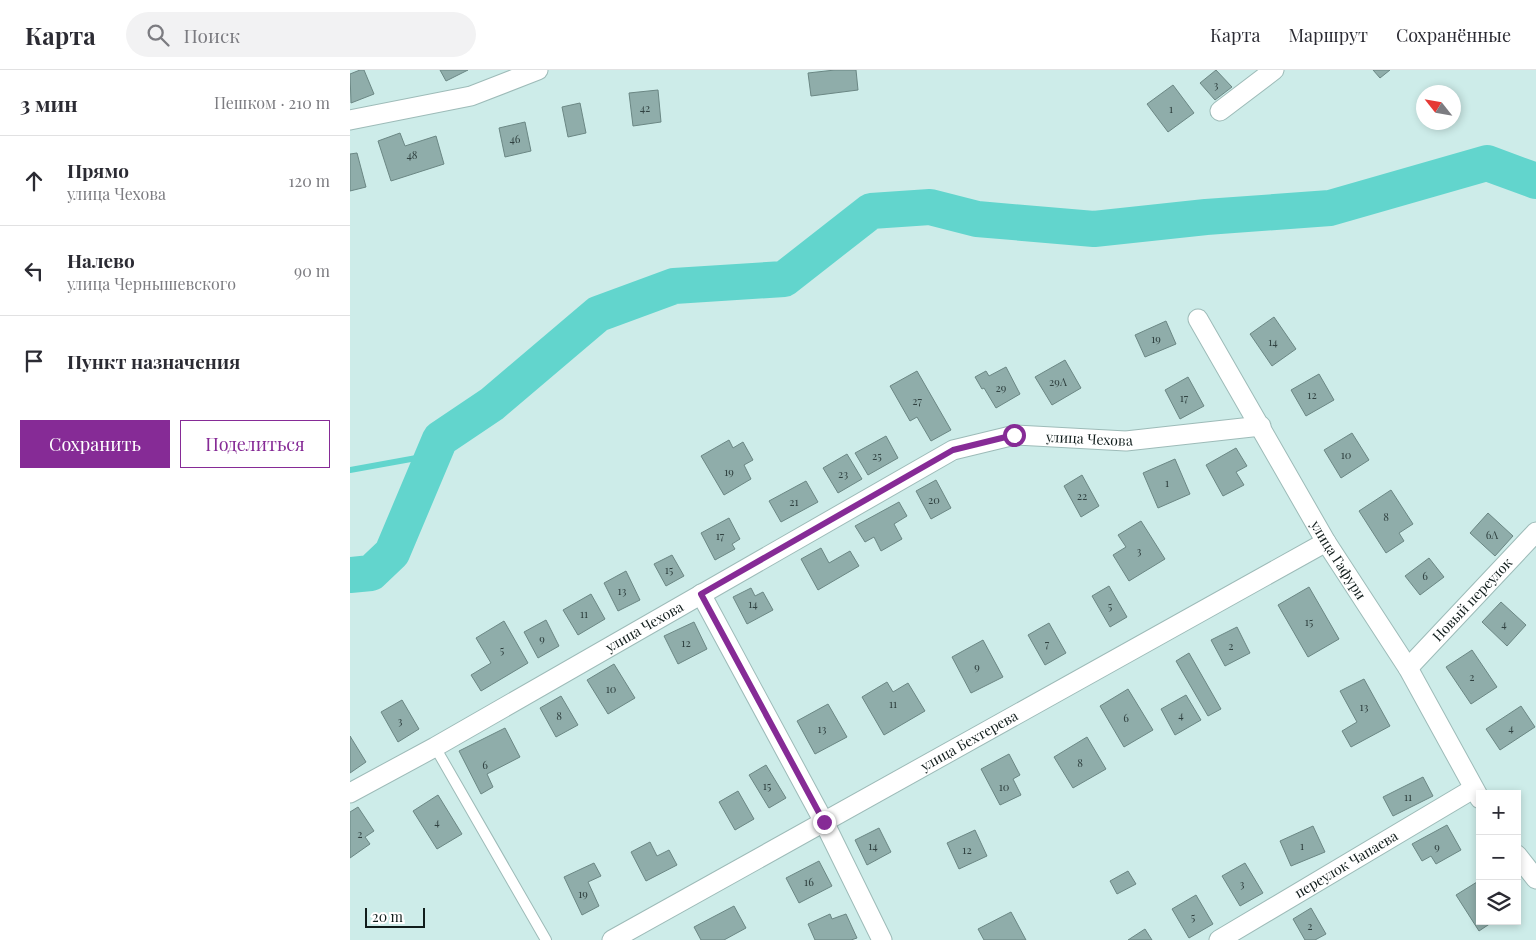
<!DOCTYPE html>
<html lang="ru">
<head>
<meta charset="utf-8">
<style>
  body { margin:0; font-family:"Playfair Display",serif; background:#f2f2f3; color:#2b2b33 }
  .controls { position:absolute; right:15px; bottom:15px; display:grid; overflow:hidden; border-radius:0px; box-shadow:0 2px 8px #0003 }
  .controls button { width:45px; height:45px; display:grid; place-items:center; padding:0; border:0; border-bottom:1px solid #e1e1e2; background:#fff; color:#2b2b33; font:25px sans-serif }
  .compass { position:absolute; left:1066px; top:15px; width:45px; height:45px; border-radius:50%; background:#fff; box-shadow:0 2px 8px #0003; rotate:301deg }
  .scale { position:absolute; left:15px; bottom:12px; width:60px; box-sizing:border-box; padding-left:5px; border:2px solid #111d1c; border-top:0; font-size:14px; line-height:18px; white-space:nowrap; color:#111d1c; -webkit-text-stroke:4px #fff; paint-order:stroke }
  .stop { position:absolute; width:15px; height:15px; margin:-11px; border:4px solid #862b96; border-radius:50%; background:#fff }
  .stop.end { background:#862b96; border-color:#fff; box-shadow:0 1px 5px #0008 }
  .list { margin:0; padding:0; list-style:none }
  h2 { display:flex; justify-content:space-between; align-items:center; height:65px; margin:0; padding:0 20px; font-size:21px }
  h2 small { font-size:16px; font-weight:400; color:#7c7c81 }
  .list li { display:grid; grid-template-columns:32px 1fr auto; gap:15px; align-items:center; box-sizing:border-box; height:90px; padding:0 20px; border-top:1px solid #e1e1e2 }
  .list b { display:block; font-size:19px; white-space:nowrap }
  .list p { margin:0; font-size:16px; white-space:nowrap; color:#7c7c81 }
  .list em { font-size:16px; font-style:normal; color:#7c7c81 }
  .actions { display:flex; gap:10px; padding:15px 20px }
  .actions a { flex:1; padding:11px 0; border:1px solid #862b96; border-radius:0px; text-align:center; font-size:18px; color:#862b96 }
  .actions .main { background:#862b96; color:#fff }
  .icon { flex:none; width:28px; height:28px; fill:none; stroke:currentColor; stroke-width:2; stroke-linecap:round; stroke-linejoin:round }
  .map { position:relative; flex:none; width:1186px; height:870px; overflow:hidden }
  header { display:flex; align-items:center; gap:30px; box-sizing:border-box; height:70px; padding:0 25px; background:#fff; border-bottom:1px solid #e1e1e2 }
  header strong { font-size:24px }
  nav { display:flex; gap:28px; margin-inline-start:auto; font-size:18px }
  .search { width:350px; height:45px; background:#f2f2f3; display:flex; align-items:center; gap:12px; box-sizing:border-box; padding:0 18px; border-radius:28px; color:#7c7c81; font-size:19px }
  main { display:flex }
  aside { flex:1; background:#fff }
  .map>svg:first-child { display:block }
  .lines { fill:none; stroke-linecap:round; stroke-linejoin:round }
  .stream { stroke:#62d5cd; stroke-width:6 }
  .river { stroke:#62d5cd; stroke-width:36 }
  .building { fill:#8fadaa; stroke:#6b8784 }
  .service-casing { stroke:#9dbbb8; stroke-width:12 }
  .minor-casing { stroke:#9dbbb8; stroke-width:21 }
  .service { stroke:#fff; stroke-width:10 }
  .minor { stroke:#fff; stroke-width:19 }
  .route { stroke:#862b96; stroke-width:6 }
  .labels { text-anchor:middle; stroke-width:4; stroke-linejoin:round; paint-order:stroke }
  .number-label { font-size:11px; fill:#304140 }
  .street-label { font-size:14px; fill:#111d1c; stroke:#fff }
</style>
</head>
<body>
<header>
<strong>Карта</strong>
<div class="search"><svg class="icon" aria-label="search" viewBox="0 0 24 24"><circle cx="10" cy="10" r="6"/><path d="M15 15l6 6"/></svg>Поиск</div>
<nav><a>Карта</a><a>Маршрут</a><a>Сохранённые</a></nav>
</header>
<main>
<aside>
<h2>3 мин<small>Пешком · 210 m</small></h2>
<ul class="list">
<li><svg class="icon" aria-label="ahead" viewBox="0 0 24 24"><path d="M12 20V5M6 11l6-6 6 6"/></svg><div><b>Прямо</b><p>улица Чехова</p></div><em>120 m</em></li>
<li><svg class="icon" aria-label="left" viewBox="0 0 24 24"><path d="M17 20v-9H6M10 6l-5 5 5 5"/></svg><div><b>Налево</b><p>улица Чернышевского</p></div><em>90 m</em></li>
<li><svg class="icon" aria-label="arrive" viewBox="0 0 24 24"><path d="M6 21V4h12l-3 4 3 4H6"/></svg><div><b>Пункт назначения</b></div></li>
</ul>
<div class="actions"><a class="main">Сохранить</a><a>Поделиться</a></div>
</aside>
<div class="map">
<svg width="1186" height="870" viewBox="0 0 1186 870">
  <rect width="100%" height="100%" fill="#cdece9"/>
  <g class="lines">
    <!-- stream -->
    <path class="stream" d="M0,400L83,385"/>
    <!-- river -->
    <path class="river" d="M0,505L21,503L42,483L90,369L142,334L248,244L324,216L434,209L521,141L580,137L627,149L744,159L856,147L980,138L1137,93L1186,111"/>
  </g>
  <!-- building -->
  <path class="building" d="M10,0H14L24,24L1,33L0,4Z
    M90,0H118L96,11Z
    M485,0H506L508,20L461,26L458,3Z
    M866,0L882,17L865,30L850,13Z
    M1023,0H1040L1030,8Z
    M823,15L844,43L818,62L797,34Z
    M308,20L311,52L283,56L279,23Z
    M230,33L236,63L218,67L212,37Z
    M175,52L181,81L155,87L149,58Z
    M50,63L55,76L86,66L94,94L41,111L28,71Z
    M7,83L16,117L0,121V84Z
    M924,247L946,279L922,296L900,264Z
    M816,251L826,274L795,287L785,265Z
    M715,290L731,318L702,335L685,307Z
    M656,297L670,324L646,338L634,318L632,319L625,307L636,301L639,306Z
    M567,301L601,360L581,371L567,347L560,351L540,316Z
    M969,304L984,330L956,346L941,320Z
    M838,307L854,336L830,349L815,320Z
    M1002,363L1019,390L991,408L974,380Z
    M536,366L548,388L518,405L505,383Z
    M379,370L383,378L393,372L403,390L394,395L401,409L374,425L351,386Z
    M886,378L897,396L886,402L894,415L873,426L856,395Z
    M497,384L512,409L488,423L473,398Z
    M825,389L840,424L808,438L793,403Z
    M732,405L749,436L731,447L714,416Z
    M586,410L601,438L581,449L566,421Z
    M456,411L468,432L431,452L419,431Z
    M1041,420L1063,454L1049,463L1054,471L1036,483L1009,441Z
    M549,432L557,446L544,454L552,469L531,481L524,467L515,472L505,456Z
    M1138,443L1163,466L1145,486L1120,463Z
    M379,448L390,469L382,474L385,479L365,490L351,463Z
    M791,451L815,489L779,511L763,485L776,477L768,465Z
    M471,478L479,493L500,481L509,496L468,520L451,489Z
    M322,485L334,506L316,516L304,494Z
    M1079,488L1094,507L1070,525L1055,506Z
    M276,501L290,530L268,541L254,513Z
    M759,516L777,547L760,557L742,526Z
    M959,517L989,569L958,587L928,535Z
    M401,518L405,526L413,522L423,540L397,554L383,527Z
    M241,524L255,549L228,565L213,540Z
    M1151,532L1176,555L1157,576L1132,552Z
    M196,550L209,576L188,588L174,562Z
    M154,551L178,593L131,621L121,605L141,593L126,568Z
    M344,552L357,579L328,594L314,566Z
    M699,553L716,583L695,595L678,565Z
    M887,557L900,583L875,596L861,570Z
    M633,570L653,607L621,623L602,587Z
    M1122,580L1147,617L1121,634L1096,597Z
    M839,583L871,639L858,646L826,591Z
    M264,594L285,628L258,644L237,610Z
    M1014,609L1040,656L1001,677L992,661L1007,652L990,621Z
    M537,612L543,622L558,613L575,641L534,665L512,627Z
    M778,619L803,660L774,677L750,636Z
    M836,625L851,650L825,665L811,639Z
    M211,626L228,655L206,667L190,638Z
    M52,630L69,659L48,672L31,642Z
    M478,634L497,667L465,684L447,651Z
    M1171,636L1185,657L1150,680L1136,659Z
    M155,658L170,687L137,704L143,717L131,724L109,681Z
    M0,666L16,692L0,703Z
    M737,667L756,699L723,718L704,687Z
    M659,684L670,705L663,709L671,725L650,735L631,699Z
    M416,695L436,728L419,738L399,705Z
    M1073,707L1083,726L1043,746L1033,727Z
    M388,721L404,749L385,760L369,732Z
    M88,725L112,764L87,779L63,741Z
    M8,737L24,761L15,767L20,774L0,788V742Z
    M1097,755L1111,780L1086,794L1081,786L1072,791L1062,774Z
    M963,756L975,782L941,796L930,771Z
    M529,758L541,782L517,795L505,770Z
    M625,760L637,786L609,799L597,773Z
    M300,772L307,786L319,780L327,795L296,811L281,782Z
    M469,791L482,816L449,833L436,808Z
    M244,793L251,806L238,812L249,836L232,845L214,807Z
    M895,793L913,823L890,836L872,806Z
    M778,801L786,814L767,824L760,811Z
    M1127,812L1130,816V851H1144L1129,861L1106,825Z
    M846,825L863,854L839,868L822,839Z
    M384,836L396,858L374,870H351L344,857Z
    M961,838L976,864L965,870H955L943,849Z
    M661,842L676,870H634L628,859Z
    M480,844L482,849L496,844L507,868L501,870H465L458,854Z
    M795,859L802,870H778Z"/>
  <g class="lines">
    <defs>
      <path id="service" d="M85,677L196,870"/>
      <g id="minor">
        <path d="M870,41L924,0"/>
        <path d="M0,50L121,26L188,0"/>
        <path id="s1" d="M848,249L976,472L1058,598L1130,729"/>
        <path d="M351,524L474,752L532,870"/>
        <path id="s2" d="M1058,598L1186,462"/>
        <path id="s3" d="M0,723L85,677L603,380L665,365L776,371L911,356"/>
        <path d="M1167,785L1186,809"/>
        <path id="s4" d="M262,870L976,472"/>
        <path id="s5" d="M869,870L1123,719"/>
      </g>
    </defs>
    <!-- service casing -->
    <use href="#service" class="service-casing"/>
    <!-- minor casing -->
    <use href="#minor" class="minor-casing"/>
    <!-- service -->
    <use href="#service" class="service"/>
    <!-- minor -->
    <use href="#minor" class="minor"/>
  </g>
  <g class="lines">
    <!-- route -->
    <path class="route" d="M474,752L351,524L603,380L664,365"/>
  </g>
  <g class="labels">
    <!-- number labels -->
    <g class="number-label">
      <text x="866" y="19">3</text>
      <text x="295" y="42">42</text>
      <text x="821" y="43">1</text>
      <text x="165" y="73">46</text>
      <text x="62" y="89">48</text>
      <text x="806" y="273">19</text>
      <text x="923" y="276">14</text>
      <text x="708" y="316">29А</text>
      <text x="651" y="322">29</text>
      <text x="962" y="329">12</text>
      <text x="834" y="332">17</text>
      <text x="567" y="335">27</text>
      <text x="996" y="389">10</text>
      <text x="527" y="390">25</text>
      <text x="379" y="406">19</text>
      <text x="493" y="408">23</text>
      <text x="817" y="417">1</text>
      <text x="732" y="430">22</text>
      <text x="584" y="434">20</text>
      <text x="444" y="436">21</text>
      <text x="1036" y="451">8</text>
      <text x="1142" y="469">6А</text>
      <text x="370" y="470">17</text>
      <text x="789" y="485">3</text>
      <text x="319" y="504">15</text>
      <text x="1075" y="510">6</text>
      <text x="272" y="525">13</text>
      <text x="403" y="538">14</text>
      <text x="760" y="540">5</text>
      <text x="234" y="548">11</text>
      <text x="959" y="556">15</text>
      <text x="1154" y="558">4</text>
      <text x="192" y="573">9</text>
      <text x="336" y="577">12</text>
      <text x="697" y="578">7</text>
      <text x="881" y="580">2</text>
      <text x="152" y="584">5</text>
      <text x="627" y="601">9</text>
      <text x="1122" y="611">2</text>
      <text x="261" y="623">10</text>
      <text x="543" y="638">11</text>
      <text x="1014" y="641">13</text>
      <text x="831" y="649">4</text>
      <text x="209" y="650">8</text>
      <text x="776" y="652">6</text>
      <text x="50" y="655">3</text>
      <text x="1161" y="662">4</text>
      <text x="472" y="663">13</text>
      <text x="730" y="697">8</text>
      <text x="135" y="699">6</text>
      <text x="417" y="720">15</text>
      <text x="654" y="721">10</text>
      <text x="1058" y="731">11</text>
      <text x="87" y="756">4</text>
      <text x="10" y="768">2</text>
      <text x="523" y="780">14</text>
      <text x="952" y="780">1</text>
      <text x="1087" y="781">9</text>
      <text x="617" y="784">12</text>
      <text x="459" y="816">16</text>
      <text x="892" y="818">3</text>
      <text x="233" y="828">19</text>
      <text x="843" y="851">5</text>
      <text x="960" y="860">2</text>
    </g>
    <!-- street labels -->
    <g class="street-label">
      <text dy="5" stroke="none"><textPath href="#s3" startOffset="832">улица Чехова</textPath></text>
      <text dy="5" stroke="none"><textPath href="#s1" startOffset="279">улица Гафури</textPath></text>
      <text dy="5" stroke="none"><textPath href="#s2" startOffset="94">Новый переулок</textPath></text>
      <text dy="5" stroke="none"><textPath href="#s3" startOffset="338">улица Чехова</textPath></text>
      <text dy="5" stroke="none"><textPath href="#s4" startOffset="409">улица Бехтерева</textPath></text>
      <text dy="5" stroke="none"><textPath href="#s5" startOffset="148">переулок Чапаева</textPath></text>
    </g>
  </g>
</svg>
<div class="controls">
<button>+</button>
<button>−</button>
<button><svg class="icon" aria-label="layers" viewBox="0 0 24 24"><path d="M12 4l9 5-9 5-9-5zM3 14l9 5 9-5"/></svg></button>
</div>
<svg class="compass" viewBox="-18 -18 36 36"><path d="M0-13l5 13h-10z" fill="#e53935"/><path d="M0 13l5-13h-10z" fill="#7c7c81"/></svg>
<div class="scale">20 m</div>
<div class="stop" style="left:664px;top:365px"></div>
<div class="stop end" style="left:474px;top:752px"></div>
</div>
</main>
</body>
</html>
